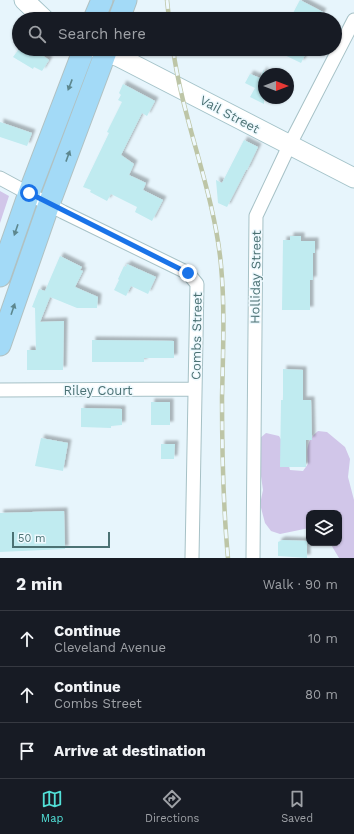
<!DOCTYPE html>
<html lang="en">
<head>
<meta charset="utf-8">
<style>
  body { margin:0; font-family:"Work Sans",sans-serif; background:#20242c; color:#f1f3f6 }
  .controls { position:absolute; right:12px; bottom:12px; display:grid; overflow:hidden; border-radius:8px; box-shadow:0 1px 3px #0004 }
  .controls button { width:36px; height:36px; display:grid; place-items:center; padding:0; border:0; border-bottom:1px solid #363941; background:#171b24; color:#f1f3f6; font:20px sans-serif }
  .compass { position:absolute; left:258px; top:68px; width:36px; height:36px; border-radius:50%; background:#171b24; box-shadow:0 1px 3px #0004; rotate:90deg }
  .scale { position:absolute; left:12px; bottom:10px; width:98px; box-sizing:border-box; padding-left:4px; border:2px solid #4c7274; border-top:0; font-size:11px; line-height:14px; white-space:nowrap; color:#4c7274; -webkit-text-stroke:3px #eef9fe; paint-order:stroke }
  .stop { position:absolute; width:12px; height:12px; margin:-9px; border:3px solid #1a73e8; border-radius:50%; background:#fff }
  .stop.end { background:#1a73e8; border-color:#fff; box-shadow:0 1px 4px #0008 }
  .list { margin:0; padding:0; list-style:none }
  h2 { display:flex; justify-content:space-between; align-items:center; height:52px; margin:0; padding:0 16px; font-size:17px }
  h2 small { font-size:13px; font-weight:400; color:#9ea1a6 }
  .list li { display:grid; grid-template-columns:26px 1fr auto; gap:12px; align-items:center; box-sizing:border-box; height:56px; padding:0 16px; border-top:1px solid #363941 }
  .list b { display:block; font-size:15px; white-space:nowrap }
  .list p { margin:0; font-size:13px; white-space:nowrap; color:#9ea1a6 }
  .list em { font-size:13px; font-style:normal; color:#9ea1a6 }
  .icon { flex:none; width:22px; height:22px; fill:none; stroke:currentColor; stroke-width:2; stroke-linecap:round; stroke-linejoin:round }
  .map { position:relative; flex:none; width:354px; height:558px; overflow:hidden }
  .search { position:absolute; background:#171b24; box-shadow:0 1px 3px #0004; left:12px; right:12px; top:12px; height:44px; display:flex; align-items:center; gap:10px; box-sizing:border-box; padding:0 14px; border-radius:22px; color:#9ea1a6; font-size:15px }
  .sheet { height:220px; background:#171b24 }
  nav { display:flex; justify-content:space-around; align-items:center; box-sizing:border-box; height:56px; border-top:1px solid #363941; background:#171b24; font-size:11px; color:#9ea1a6 }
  nav a { display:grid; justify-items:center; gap:2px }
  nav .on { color:#52e0d7 }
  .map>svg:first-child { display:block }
  .green { fill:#d1c6e9 }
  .building { fill:#c0ebf0; filter:url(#shadow) }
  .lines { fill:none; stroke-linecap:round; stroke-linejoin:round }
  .street-casing { stroke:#a6c1c6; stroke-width:15 }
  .secondary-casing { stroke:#a4c3c9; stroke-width:21 }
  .primary-casing { stroke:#b0c1c2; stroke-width:23 }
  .street { stroke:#fff; stroke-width:13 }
  .secondary { stroke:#fff; stroke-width:19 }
  .primary { stroke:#a3daf7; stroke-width:21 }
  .rail-casing { stroke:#bdc5a6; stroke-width:4.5 }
  .rail { stroke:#eef9fe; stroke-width:3; stroke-dasharray:9; stroke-linecap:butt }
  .oneway { fill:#5d878e }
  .route { stroke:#1a73e8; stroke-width:5 }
  .labels { text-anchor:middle; stroke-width:3; stroke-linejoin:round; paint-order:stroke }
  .street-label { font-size:13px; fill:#4c7274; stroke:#eef9fe }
</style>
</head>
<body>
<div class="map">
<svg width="354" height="558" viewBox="0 0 354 558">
  <defs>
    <filter id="shadow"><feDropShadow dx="3.5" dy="-3.5" stdDeviation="1" flood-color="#0004"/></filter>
  </defs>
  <rect width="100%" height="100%" fill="#e7f5fc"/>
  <!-- green -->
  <path class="green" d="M0,191L9,196L0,223Z
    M318,431L327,432L345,447L350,459L348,477L354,500V558H339L330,543H339V513H309V528L280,534L271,531L265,523L260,504L263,490L257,448L259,439L266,433L279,436L283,443L290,470L303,471L308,464C307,449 306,441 318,431Z"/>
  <!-- building -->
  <path class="building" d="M300,0L323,12L319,19H298L299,16L293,13Z
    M19,49H36L42,53V55L49,60L42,71L34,67L33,69L13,57Z
    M272,49H308L301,63Z
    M264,69V104L250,97L255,88L245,83L250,74L260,78Z
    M123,84L155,101L147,116L142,113L121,155L134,164L129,175L146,183L143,190L163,200L152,221L135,212L137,207L111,194L107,201L90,192L91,190L83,187L109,133L107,132L122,102L118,100L121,95L119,93Z
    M0,122L32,133L27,146L0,137Z
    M244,140L258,147L247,170H246L227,207L218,203L216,180L222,183Z
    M290,236H301V241H315V253H313V280H310V310H282L283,240H290Z
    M60,256L82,267L80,270L83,271L75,287L98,297L97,308H77L50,297L40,322L64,321L63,370H27V350H36L35,308L32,307L39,289L45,291Z
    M127,264L156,277L148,294L131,286L126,296L114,290L119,280L118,279L124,266L126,267Z
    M92,340L174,341V358H144V362H92Z
    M283,369L303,370V400H311L312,440H306V467H280L281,400H283Z
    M151,402H170V425H151Z
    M81,408L122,409V425L111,426V428L81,427Z
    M41,438L68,443L63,471L35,466Z
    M161,444H175L174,459H161Z
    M64,511L65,549L0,552V513Z
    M282,540L307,541V558L278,556V542Z"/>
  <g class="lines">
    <defs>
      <path id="street" d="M0,178L63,212L188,273L197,284L192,558
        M0,390L195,389
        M253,558L256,216L289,146L354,20"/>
      <path id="secondary" d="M24,0L44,19
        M97,49L119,57L354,178"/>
      <path id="primary" d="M94,19L102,0
        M119,19L126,0
        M0,276L29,193L84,49
        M0,345L49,204L107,49"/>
    </defs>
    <!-- street casing -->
    <use href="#street" class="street-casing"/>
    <!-- secondary casing -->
    <use href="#secondary" class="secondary-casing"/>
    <!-- primary casing -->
    <use href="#primary" class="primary-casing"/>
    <!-- street -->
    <use href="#street" class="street"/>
    <!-- secondary -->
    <use href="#secondary" class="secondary"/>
    <!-- primary -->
    <use href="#primary" class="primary"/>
    <defs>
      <path id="rail" d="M167,0L169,19
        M173,49C183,122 214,191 221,265C225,309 223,353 222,398C222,451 223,505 228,558"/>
    </defs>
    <!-- rail casing -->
    <use href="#rail" class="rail-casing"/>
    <!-- rail -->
    <use href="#rail" class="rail"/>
  </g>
  <!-- one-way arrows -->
  <defs><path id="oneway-solid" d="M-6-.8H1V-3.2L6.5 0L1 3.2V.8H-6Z"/></defs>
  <g class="oneway">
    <use href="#oneway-solid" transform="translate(70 85) rotate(111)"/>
    <use href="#oneway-solid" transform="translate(68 156) rotate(-70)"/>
    <use href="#oneway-solid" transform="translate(16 230) rotate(109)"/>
    <use href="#oneway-solid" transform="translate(13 309) rotate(-71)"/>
  </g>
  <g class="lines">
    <!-- route -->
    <path class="route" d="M29,193L188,273"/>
  </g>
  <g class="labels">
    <!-- street labels -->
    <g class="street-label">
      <text transform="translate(230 114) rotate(28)" y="5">Vail Street</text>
      <text transform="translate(255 277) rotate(-89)" y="5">Holliday Street</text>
      <text transform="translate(196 336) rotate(-89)" y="5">Combs Street</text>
      <text x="98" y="395">Riley Court</text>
    </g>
  </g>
</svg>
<div class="controls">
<button><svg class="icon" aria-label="layers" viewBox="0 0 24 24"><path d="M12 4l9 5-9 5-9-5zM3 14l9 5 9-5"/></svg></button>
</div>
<svg class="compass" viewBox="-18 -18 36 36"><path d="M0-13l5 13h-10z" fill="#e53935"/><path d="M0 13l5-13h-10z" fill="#9ea1a6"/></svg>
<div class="scale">50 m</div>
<div class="stop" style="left:29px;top:193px"></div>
<div class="stop end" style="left:188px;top:273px"></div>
<div class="search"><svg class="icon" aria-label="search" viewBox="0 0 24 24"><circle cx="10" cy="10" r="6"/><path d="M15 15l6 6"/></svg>Search here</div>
</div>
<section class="sheet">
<h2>2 min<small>Walk · 90 m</small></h2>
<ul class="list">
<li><svg class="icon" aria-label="ahead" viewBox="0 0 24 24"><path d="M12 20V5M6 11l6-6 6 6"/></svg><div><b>Continue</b><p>Cleveland Avenue</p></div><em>10 m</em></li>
<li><svg class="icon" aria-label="ahead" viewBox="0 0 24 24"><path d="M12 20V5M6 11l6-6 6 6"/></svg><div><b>Continue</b><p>Combs Street</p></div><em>80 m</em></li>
<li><svg class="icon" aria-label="arrive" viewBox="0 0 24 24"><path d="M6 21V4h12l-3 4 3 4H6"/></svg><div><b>Arrive at destination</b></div></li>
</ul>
</section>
<nav>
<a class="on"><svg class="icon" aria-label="map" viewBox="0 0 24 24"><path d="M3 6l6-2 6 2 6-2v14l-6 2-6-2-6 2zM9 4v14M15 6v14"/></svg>Map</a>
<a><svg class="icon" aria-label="directions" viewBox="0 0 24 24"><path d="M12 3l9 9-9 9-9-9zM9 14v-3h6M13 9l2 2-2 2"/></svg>Directions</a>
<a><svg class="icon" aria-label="saved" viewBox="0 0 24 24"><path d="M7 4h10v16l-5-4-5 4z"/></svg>Saved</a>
</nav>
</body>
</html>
